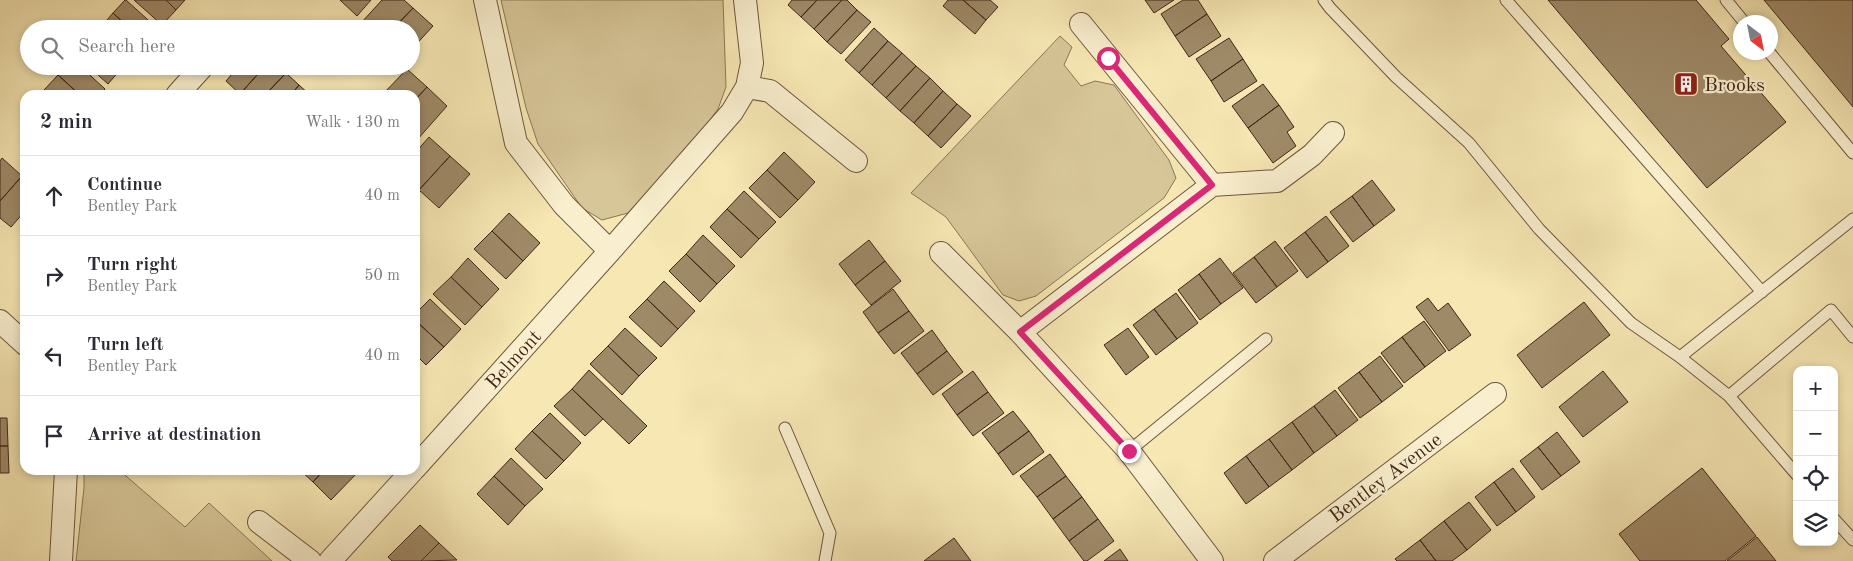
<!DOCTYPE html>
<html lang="en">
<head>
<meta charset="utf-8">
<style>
  body { margin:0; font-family:"Old Standard TT",serif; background:#f2f2f3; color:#2b2b33 }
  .controls { position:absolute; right:15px; bottom:15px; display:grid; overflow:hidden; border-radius:10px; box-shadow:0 2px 8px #0003 }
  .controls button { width:45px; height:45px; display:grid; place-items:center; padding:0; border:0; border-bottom:1px solid #e1e1e2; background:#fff; color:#2b2b33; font:25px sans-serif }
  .compass { position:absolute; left:1733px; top:15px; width:45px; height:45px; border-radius:50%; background:#fff; box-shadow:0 2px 8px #0003; rotate:148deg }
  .stop { position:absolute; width:15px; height:15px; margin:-11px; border:4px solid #db2777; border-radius:50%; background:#fff }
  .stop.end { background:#db2777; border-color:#fff; box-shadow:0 1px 5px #0008 }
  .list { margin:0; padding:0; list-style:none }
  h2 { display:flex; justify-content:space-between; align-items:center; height:65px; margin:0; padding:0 20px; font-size:21px }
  h2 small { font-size:16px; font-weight:400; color:#7c7c81 }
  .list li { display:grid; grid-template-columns:32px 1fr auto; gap:15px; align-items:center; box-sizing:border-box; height:80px; padding:0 20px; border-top:1px solid #e1e1e2 }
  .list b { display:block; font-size:19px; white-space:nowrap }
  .list p { margin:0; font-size:16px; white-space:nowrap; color:#7c7c81 }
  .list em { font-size:16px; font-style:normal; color:#7c7c81 }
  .icon { flex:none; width:28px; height:28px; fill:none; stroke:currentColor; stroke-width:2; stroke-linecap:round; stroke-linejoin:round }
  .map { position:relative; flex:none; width:1853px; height:561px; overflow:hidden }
  .search { position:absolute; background:#fff; box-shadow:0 2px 8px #0003; left:20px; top:20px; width:400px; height:55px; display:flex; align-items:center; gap:12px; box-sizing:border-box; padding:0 18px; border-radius:28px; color:#7c7c81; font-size:19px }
  .panel { position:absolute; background:#fff; box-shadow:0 2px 8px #0003; left:20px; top:90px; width:400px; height:385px; border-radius:15px }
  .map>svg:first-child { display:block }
  .green { fill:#d7c698; stroke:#8c7658 }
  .building { fill:#9f8a68; stroke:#402617 }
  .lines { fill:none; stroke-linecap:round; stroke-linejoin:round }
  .lane-casing { stroke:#6e563e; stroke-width:13 }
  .street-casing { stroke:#6e563e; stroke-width:24 }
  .lane { stroke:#f9efce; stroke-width:11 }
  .street { stroke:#f9efce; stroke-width:22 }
  .route { stroke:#db2777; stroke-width:6 }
  .labels { text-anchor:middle; stroke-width:4.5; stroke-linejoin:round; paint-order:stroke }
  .poi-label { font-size:20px; fill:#402617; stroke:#f9efce; text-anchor:start }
  .street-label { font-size:20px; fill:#402617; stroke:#f9efce }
</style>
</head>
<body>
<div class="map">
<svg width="1853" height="561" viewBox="0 0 1853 561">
  <rect width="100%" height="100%" fill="#f6e7b3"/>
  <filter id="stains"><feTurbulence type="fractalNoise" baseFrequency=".004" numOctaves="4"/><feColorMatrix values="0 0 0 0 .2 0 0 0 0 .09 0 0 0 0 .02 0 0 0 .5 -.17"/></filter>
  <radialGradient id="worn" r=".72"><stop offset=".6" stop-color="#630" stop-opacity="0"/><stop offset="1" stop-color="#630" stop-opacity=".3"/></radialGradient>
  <!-- green -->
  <path class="green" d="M501,0H723L726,87L718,109L689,148L628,213L602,220L582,208L538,144L526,108Z
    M1060,36L1072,47L1064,65L1081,86L1095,81L1114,85L1169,160L1176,178L1164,198L1036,296L1019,301L1003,295L946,217L911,193Z
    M84,470H119L185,527L209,503L272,561H76L84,488Z"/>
  <!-- building -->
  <path class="building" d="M125,0H126L158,29H130L113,13Z
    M134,0H166L176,10L162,25Z
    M166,0H185L176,10Z
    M340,0H371L357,16Z
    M382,0H404L413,8L393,29H368L361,23Z
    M792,0H817L801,17L788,5Z
    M817,0H842L814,29L801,17Z
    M842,0H847L857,10L827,42L814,29Z
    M948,0H963L986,20L975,34L943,6Z
    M963,0H990L998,7L986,20Z
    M1145,0H1174L1154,13Z
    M1183,0H1198L1207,14L1175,36L1161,14Z
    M1548,0H1696L1729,39L1721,46L1786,122L1707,188Z
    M1764,0H1853V107Z
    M413,8L433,26L411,50V29H393Z
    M857,10L871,22L841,54L827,42Z
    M113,13L130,29H102L101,27Z
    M1207,14L1221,36L1189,57L1175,36Z
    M874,28L888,41L859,73L845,60Z
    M1229,38L1243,59L1211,81L1196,59Z
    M888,41L902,53L872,85L859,73Z
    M902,53L916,66L886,98L872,85Z
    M1243,59L1257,81L1224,102L1211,81Z
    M67,66H80L105,89L99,95H80L58,75Z
    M88,66H116L120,70L108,84Z
    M239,66H265L240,94L226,81Z
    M265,66H279L286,73L265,95H241L240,94Z
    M916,66L930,78L900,111L886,98Z
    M407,69L427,87L415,100V95H382Z
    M286,73L299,85L291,95H265Z
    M58,75L80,95H49L44,90Z
    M930,78L943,91L914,123L900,111Z
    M1263,84L1279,105L1248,128L1232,106Z
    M299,85L310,95H291Z
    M427,87L447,106L417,140L415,138V100Z
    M943,91L957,104L928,136L914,123Z
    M957,104L971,116L941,148L928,136Z
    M1279,105L1294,127L1287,132L1296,146L1273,163L1248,128Z
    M429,137L450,156L419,190L415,186V153Z
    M784,152L815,182L798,200L767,170Z
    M450,156L470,174L439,208L419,190Z
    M2,158L22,176L0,201V161Z
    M767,170L798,200L780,218L749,188Z
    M22,176L25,178V211L11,227L0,218V201Z
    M1372,180L1395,210L1374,226L1352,196Z
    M744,191L776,222L759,239L727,209Z
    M1352,196L1374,226L1353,242L1330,212Z
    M727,209L759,239L741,258L710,227Z
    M509,213L540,243L523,261L492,231Z
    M1326,216L1349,246L1328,262L1305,232Z
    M492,231L523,261L506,279L474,249Z
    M1305,232L1328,262L1307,278L1284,248Z
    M703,235L735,266L717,284L686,254Z
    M869,240L885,261L855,285L839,264Z
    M1275,241L1298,271L1277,287L1254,257Z
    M686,254L717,284L700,302L669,271Z
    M1254,257L1277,287L1256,303L1233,273Z
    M468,258L499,289L482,307L451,277Z
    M1220,258L1243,288L1221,304L1199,274Z
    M885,261L901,281L871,305L855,285Z
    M1199,274L1221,304L1200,320L1178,290Z
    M451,277L482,307L465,325L433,294Z
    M664,281L695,311L678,329L647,299Z
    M893,289L909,311L878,333L863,312Z
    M1176,293L1198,323L1177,339L1154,309Z
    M1428,298L1438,311L1448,303L1471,335L1449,351L1416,307Z
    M430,299L461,329L444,347L415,320V314Z
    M647,299L678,329L661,347L629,317Z
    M1584,302L1610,335L1542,388L1517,355Z
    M1154,309L1177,339L1156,355L1133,325Z
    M909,311L924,331L894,354L878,333Z
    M415,320L444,347L426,365L415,354Z
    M1424,321L1446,351L1425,367L1402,337Z
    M625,328L657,358L639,376L608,346Z
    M1128,328L1149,357L1126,375L1104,345Z
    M932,330L947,351L917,374L901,353Z
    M1402,337L1425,367L1404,383L1381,353Z
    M608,346L639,376L622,395L590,364Z
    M947,351L963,372L933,395L917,374Z
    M1380,356L1403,386L1382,402L1359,372Z
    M589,370L647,426L629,444L572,389Z
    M973,371L988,392L957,415L942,394Z
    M1603,371L1628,402L1583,437L1559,407Z
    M1359,372L1382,402L1360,418L1338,388Z
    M572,389L603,419L585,436L554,406Z
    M1335,390L1358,420L1337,436L1314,406Z
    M988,392L1004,413L973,436L957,415Z
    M1314,406L1337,436L1314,453L1292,422Z
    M1013,411L1029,431L998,454L982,433Z
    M550,413L581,443L564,461L532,431Z
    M0,418H7L8,446H0Z
    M1292,422L1314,453L1292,470L1269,439Z
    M532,431L564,461L546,479L515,449Z
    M1029,431L1044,452L1013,475L998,454Z
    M1557,432L1580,462L1561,476L1538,447Z
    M1269,439L1292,470L1269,487L1246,456Z
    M0,446H8L9,473H0Z
    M1538,447L1561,476L1542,490L1520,461Z
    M1050,454L1066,476L1037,497L1020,476Z
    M1246,456L1269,487L1246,504L1224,473Z
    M511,458L543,489L525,506L494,476Z
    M1513,468L1535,497L1516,512L1494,482Z
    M1702,468L1756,536L1725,561H1640L1619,534Z
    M300,470H324L313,482Z
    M324,470H360L331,500L313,482Z
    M494,476L525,506L508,525L477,494Z
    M1066,476L1082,497L1053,519L1037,497Z
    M1494,482L1516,512L1497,526L1475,497Z
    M1082,497L1098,519L1069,541L1053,519Z
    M1469,502L1491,530L1467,550L1444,521Z
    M1098,519L1114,541L1087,561H1084L1069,541Z
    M1444,521L1467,550L1452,561H1436L1420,540Z
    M420,525L439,543L421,561H392L388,557Z
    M1757,537L1776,561H1727Z
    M954,538L971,561H924Z
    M1420,540L1436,561H1397L1395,559Z
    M439,543L457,560L421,561Z
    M1120,549L1128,561H1104Z"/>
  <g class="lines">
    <defs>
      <path id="lane" d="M1324,0L1330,8L1396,77L1469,143L1539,229L1631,323L1680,357L1729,396L1797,475
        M1506,0L1762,292
        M1726,0L1744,22
        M1769,52L1853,153
        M1680,357L1853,219
        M1729,396L1831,310L1853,337
        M785,428L830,533L825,561
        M1129,451L1266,339
        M1834,519L1853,540"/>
      <path id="street" d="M485,0L516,143L564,205L610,251
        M747,87L770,91L856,161
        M177,95L203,66
        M1212,185L1277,181L1312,155L1333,133
        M941,253L1020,332L1129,451L1212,561
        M0,321L25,344
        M1020,332L1212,185L1081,24
        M415,468L610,251L732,112L747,87L752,63L745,0
        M259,522L310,561
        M61,561L66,470
        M330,561L413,470
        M1275,561L1495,394"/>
    </defs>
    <!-- lane casing -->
    <use href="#lane" class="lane-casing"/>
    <!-- street casing -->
    <use href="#street" class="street-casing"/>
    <!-- lane -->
    <use href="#lane" class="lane"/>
    <!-- street -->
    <use href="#street" class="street"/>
  </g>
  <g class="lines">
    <!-- route -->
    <path class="route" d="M1108,58L1212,185L1020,332L1129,451"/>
  </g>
  <!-- icons -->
  <defs>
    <symbol id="building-square" viewBox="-11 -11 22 22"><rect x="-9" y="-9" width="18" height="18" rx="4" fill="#8f2418" stroke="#f9efce"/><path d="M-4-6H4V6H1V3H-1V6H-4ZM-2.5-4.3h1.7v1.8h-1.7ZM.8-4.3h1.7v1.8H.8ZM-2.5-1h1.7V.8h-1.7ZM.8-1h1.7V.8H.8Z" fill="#fff"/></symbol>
  </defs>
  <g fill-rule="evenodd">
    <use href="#building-square" x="1672" y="70" width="28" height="28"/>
  </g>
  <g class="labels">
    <!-- poi labels -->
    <g class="poi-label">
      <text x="1704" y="91">Brooks</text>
    </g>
    <!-- street labels -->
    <g class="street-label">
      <text transform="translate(513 359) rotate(-48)" y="7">Belmont</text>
      <text transform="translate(1385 477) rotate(-37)" y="7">Bentley Avenue</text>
    </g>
  </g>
  <rect width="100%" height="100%" filter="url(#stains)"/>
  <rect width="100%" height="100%" fill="url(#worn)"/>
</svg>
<div class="controls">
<button>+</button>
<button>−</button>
<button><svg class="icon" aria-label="locate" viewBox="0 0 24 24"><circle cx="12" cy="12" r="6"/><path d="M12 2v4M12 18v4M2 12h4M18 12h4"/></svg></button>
<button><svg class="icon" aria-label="layers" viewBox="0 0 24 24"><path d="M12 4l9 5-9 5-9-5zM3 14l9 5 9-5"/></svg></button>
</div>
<svg class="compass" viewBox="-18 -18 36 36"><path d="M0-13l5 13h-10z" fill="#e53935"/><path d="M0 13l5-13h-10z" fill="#7c7c81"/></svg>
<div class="stop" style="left:1108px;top:58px"></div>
<div class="stop end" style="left:1129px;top:451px"></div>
<div class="search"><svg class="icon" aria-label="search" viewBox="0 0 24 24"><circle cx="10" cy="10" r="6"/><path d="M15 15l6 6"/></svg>Search here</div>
<section class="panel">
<h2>2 min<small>Walk · 130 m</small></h2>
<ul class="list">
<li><svg class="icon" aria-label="ahead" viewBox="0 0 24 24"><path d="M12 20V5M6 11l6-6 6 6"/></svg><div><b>Continue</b><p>Bentley Park</p></div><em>40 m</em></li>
<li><svg class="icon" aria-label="right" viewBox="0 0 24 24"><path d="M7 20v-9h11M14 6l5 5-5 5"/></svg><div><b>Turn right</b><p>Bentley Park</p></div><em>50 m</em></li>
<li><svg class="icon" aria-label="left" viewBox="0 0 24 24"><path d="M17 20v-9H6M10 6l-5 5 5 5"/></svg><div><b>Turn left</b><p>Bentley Park</p></div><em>40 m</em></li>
<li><svg class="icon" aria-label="arrive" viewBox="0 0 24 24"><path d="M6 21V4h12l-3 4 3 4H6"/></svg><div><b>Arrive at destination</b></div></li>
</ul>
</section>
</div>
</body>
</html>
